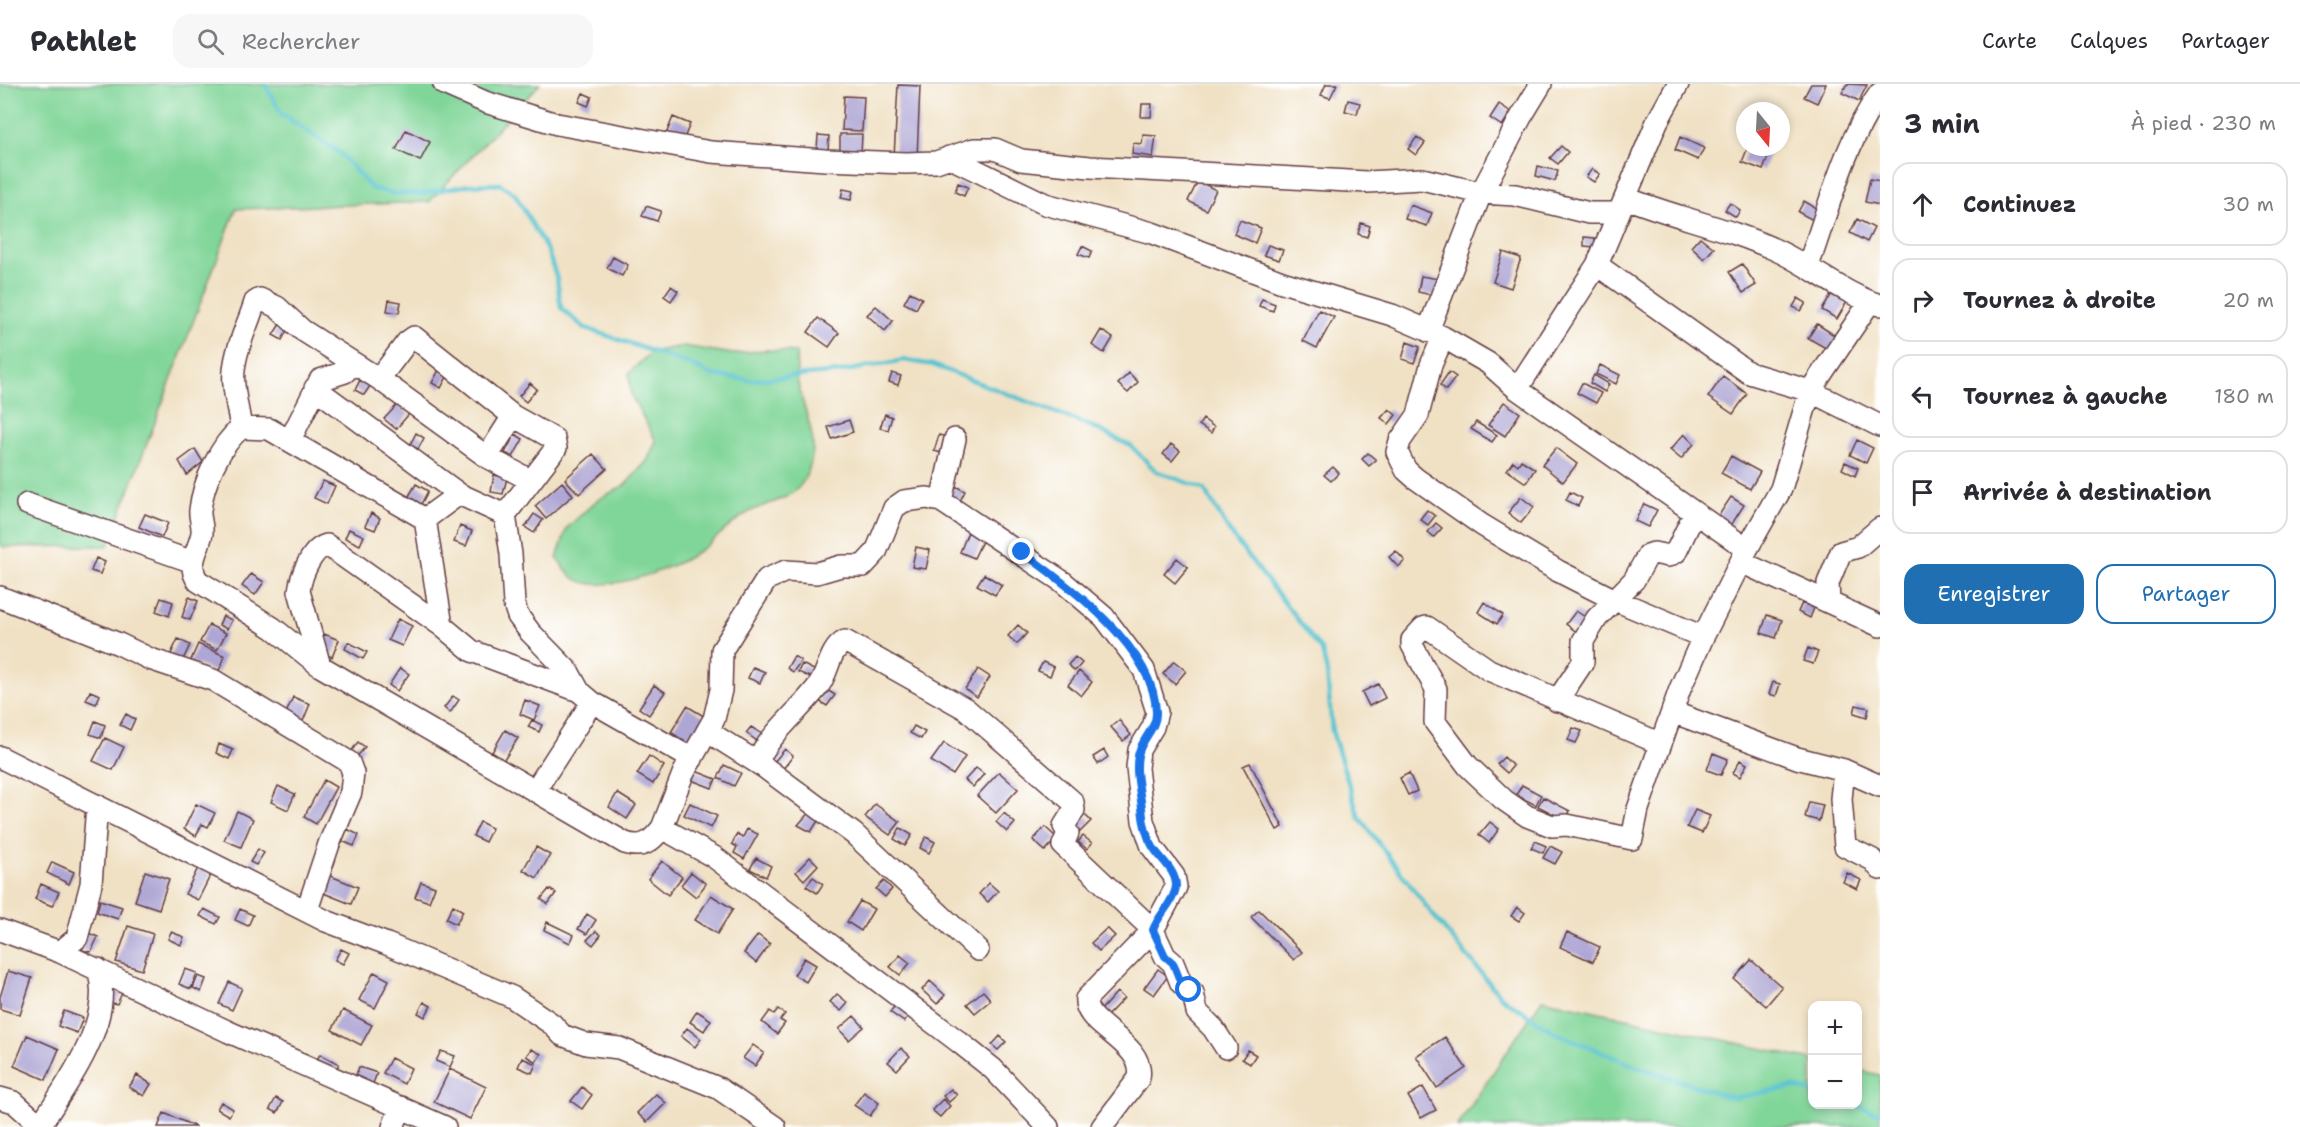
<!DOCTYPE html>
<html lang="fr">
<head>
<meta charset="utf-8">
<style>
  body { margin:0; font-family:"Shantell Sans",sans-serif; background:#f7f7f7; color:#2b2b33 }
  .controls { position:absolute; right:18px; bottom:18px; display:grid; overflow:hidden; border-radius:12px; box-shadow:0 3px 9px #0003 }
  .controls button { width:54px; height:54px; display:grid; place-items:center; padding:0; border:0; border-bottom:2px solid #e1e1e2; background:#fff; color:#2b2b33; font:30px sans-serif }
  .compass { position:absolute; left:1736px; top:18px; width:54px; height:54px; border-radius:50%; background:#fff; box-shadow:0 3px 9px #0003; rotate:162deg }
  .stop { position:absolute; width:18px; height:18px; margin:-14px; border:4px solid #1a73e8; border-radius:50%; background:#fff }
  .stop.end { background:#1a73e8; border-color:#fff; box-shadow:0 2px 6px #0008 }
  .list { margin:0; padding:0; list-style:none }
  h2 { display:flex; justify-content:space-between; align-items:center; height:78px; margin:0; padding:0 24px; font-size:26px }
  h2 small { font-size:20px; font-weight:400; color:#7c7c81 }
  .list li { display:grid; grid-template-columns:39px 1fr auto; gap:18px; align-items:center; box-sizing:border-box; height:84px; margin:0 12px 12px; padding:0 12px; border:2px solid #e1e1e2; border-radius:18px }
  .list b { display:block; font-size:22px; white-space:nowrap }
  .list em { font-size:20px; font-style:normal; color:#7c7c81 }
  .actions { display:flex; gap:12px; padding:18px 24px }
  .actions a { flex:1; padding:14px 0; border:2px solid #1f6fb2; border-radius:18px; text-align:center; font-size:21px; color:#1f6fb2 }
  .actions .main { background:#1f6fb2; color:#fff }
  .icon { flex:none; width:33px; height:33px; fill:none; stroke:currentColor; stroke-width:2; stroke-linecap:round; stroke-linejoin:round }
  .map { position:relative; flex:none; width:1880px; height:1043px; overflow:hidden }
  header { display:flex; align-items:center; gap:36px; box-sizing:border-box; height:84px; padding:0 30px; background:#fff; border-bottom:2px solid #e1e1e2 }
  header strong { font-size:28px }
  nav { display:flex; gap:33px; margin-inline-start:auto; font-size:21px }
  .search { width:420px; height:54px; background:#f7f7f7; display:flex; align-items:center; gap:15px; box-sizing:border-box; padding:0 21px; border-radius:18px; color:#7c7c81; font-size:22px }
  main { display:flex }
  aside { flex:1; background:#fff }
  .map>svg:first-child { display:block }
  .green { fill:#80d598; stroke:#657a62; stroke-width:1.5 }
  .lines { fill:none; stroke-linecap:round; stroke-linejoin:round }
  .stream { stroke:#57c3d0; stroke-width:4.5 }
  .building { fill:#aea6d4 }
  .minor-casing { stroke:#633c42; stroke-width:24 }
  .minor { stroke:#fff; stroke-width:21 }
  .route { stroke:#1a73e8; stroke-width:8 }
</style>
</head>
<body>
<header>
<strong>Pathlet</strong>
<div class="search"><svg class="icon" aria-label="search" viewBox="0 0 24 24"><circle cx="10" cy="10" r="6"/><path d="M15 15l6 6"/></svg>Rechercher</div>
<nav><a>Carte</a><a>Calques</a><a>Partager</a></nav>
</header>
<main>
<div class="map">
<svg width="1880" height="1043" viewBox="0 0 1880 1043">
  <rect width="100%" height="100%" fill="#fff"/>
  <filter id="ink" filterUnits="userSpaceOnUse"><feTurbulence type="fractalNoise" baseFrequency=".0167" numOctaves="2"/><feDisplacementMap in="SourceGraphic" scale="12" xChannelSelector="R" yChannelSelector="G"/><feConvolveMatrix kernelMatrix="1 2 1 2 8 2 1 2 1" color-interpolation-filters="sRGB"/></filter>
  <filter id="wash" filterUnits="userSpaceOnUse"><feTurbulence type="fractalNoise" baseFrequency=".008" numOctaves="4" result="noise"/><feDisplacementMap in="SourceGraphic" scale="24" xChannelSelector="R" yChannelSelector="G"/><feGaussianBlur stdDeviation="1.35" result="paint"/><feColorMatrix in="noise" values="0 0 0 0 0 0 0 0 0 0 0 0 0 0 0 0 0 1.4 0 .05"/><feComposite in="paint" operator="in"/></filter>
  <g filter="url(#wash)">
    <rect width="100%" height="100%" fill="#f0e1c4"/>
    <!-- green -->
    <path class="green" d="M0,0H540L429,118L236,125L108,462L4,463L0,460Z
      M683,262L733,270L766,266L796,268C797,280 796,293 799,304C807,338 823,361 804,396C792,418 764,418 746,430C728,441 714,458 696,469C670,486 598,514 571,492C565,487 561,479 557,474L567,444L597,416L625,401L647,377L656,357L631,311L629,289L651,268Z
      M1542,915L1812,976V1020H1858V986L1880,991V1043H1457Z"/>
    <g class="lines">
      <!-- stream -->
      <path class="stream" d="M265,0L282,30L341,70L371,104L392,109L420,110L469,101L500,100L515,110L548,168L557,195L561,224L585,244L689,280L712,291L751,296L840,288L904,276L933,281L1093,343L1131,362L1156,387L1204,405L1231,450L1322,567L1327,588L1332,647L1359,733L1432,830L1501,913L1554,948L1638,983L1702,1004L1733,1014L1793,1003L1812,1008
        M1852,1020L1880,1030"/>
    </g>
    <g id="blocks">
      <!-- building -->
      <path class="building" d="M1326,0H1337L1330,14L1321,11Z
        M1811,0H1826L1817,19L1804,13Z
        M1847,0L1867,1L1859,17L1842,9Z
        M898,1L920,2L917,74L894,73Z
        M583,9L592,13L588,22L579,18Z
        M844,12L864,13L862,47L842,46Z
        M1348,16L1360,19L1357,30L1345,27Z
        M1142,20H1152L1151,33H1141Z
        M1499,20L1511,28L1502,42L1490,34Z
        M673,33L690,40L682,59L665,53Z
        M406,46L430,58L420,77L396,66Z
        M840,50H862L861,71H840Z
        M818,51L829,52L828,66L817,65Z
        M1143,51L1156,52L1153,73L1132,70L1133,59L1142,60Z
        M1417,53L1425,59L1416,71L1408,65Z
        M1680,53L1704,64L1698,76L1675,66Z
        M1561,62L1568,68L1558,80L1550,74Z
        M1748,63H1772L1763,86L1742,78Z
        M1538,82L1558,87L1555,97L1536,92Z
        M1592,85L1600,90L1594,98L1586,93Z
        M1870,95L1880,97V121L1865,118Z
        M1198,97L1216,106L1206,126L1188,117Z
        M958,99L968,103L964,112L955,108Z
        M843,105L853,107L851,116L841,114Z
        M1804,117L1819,126L1813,136L1798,128Z
        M1730,119L1740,126L1736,133L1725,126Z
        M1410,121L1432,129L1427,142L1405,135Z
        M646,122L661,127L657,137L642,132Z
        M1857,135L1874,144L1867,158L1850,149Z
        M1240,136L1261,144L1255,159L1234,150Z
        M1361,139L1370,142L1367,153L1358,150Z
        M1584,153L1595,154V163L1584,162Z
        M1700,153L1714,164L1704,175L1691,163Z
        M1268,161L1283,166L1279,176L1264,171Z
        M1082,162L1092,167L1089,174L1078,170Z
        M1503,168L1521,174L1511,204L1493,198Z
        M613,173L628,181L622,192L607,184Z
        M1742,180L1756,201L1743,209L1729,188Z
        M1421,192L1439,195L1436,212L1418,208Z
        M671,202L678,207L671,217L664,212Z
        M910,208L922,214L916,225L904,219Z
        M1833,208L1848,216L1837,235L1822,226Z
        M1798,214L1806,219L1801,227L1793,223Z
        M1262,215L1275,220L1273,227L1259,222Z
        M389,216L401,218L399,229L387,227Z
        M876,222L893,237L885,247L867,231Z
        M1319,226L1334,233L1317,264L1303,257Z
        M818,234L839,249L829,263L808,248Z
        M280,240L288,244L282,256L273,251Z
        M1817,240L1839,254L1831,267L1808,254Z
        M1101,246L1113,254L1104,269L1092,261Z
        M1407,258L1420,263L1414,279L1402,275Z
        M1600,281L1620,291L1616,300L1596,290Z
        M439,286L448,291L441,304L432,299Z
        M1449,288L1456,293L1446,306L1440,301Z
        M892,289L901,292L898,301L889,298Z
        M1129,289L1138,298L1128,309L1118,300Z
        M1594,291L1609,300L1605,308L1590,299Z
        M1723,292L1747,310L1733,330L1708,313Z
        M360,296L370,302L364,311L355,306Z
        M530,299L537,305L526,318L519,312Z
        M1582,299L1601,309L1596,319L1577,309Z
        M1504,318L1520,329L1505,352L1488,341Z
        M398,320L409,330L396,345L384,335Z
        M1389,325L1396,331L1389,340L1381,334Z
        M885,330L892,333L888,346L880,344Z
        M1203,335L1214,343L1211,349L1199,341Z
        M849,336L853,348L832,355L828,343Z
        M1476,338L1497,351L1492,358L1471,345Z
        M416,349L424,354L418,365L410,361Z
        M515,350L523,355L513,373L505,369Z
        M1684,350L1694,360L1681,375L1670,366Z
        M939,351L947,353L942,369L934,367Z
        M1857,356L1873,364L1866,379L1850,371Z
        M1171,360L1180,367L1172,377L1163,370Z
        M1556,364L1577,380L1563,398L1542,381Z
        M195,365L203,378L187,391L179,377Z
        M1368,369L1376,376L1369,382L1362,375Z
        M593,370L607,385L579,410L565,395Z
        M1731,372L1760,388L1750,405L1721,389Z
        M1521,376L1535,385L1526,399L1507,386L1513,377L1518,381Z
        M1845,378L1858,384L1855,392L1842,385Z
        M1333,383L1339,389L1331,397L1324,391Z
        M494,391L507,394L503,410L491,408Z
        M323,397L335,402L327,420L314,414Z
        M562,398L573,411L546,435L535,422Z
        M416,400L428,407L419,424L406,417Z
        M955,402L965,407L959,419L949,413Z
        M1570,408L1582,414L1578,422L1566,416Z
        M1521,413L1534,423L1521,439L1508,429Z
        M1731,413L1744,421L1730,443L1717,434Z
        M1644,420L1657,426L1648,443L1635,437Z
        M1427,426L1435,432L1428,441L1420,435Z
        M371,429L380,434L375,446L365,442Z
        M145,430L168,439L162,453L139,443Z
        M534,430L543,436L534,449L525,443Z
        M1436,439L1442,444L1434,453L1428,448Z
        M460,442L472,447L466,462L454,458Z
        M349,445L364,452L360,461L345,454Z
        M968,448L983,455L974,474L960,468Z
        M916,463L930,466L926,485L912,483Z
        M1396,467L1405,477L1398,483L1389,473Z
        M96,474L105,478L100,490L91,487Z
        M1177,474L1188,483L1175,499L1164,490Z
        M251,490L264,498L255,511L242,502Z
        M984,490L1002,501L995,511L977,501Z
        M189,513L198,517L190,536L182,533Z
        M161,514L173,518L169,532L156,527Z
        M1484,518L1503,531L1497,540L1478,528Z
        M1802,519L1814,524L1810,534L1798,528Z
        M1576,527L1588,535L1578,549L1566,540Z
        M1767,531L1782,536L1776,554L1761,549Z
        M223,532L232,536L227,545L219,541Z
        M398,535L412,542L402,562L388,556Z
        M209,541L226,549L217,566L200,558Z
        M1018,541L1027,549L1017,560L1008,552Z
        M324,550L339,556L332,573L317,567Z
        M178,555L190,561L181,580L169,574Z
        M348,558L367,568L363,575L345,565Z
        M198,560L225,572L218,589L190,578Z
        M1808,564L1818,568L1813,580L1803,577Z
        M794,572L801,577L793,588L787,584Z
        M1075,573L1082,579L1075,587L1068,581Z
        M1174,577L1186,587L1175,600L1163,590Z
        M1043,578L1054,583L1050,592L1038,587Z
        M802,580L818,588L814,595L798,588Z
        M753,583L765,588L760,599L748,594Z
        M400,584L409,590L397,607L389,601Z
        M978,585L990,593L977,613L965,605Z
        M1079,587L1092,598L1081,612L1068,601Z
        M1773,598L1780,600L1776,612L1769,610Z
        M1378,600L1385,614L1369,622L1362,608Z
        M654,601L665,608L649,631L639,624Z
        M827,606L835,611L827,622L819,617Z
        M90,607L100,611L96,620L86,616Z
        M453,612L459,616L450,629L444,624Z
        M293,613L310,620L301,642L284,634Z
        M525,616L540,622L534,636L520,630Z
        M1856,621L1869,624L1867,633L1854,629Z
        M687,622L707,634L690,661L671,648Z
        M126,630L135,635L130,646L120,641Z
        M532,636L542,641L539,648L528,643Z
        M1119,636L1131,651L1123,657L1111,643Z
        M95,637L105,641L101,654L90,650Z
        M914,642L925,648L921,655L910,649Z
        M751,643L764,651L760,659L746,649Z
        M1573,644L1582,647L1576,659L1568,656Z
        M505,646L518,654L504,676L492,668Z
        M105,654L124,663L113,686L93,677Z
        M358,658L365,663L356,674L350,669Z
        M944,659L965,673L953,691L931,677Z
        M219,660L233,666L229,675L216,669Z
        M785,665L793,672L783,685L774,678Z
        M1104,666L1108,673L1098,680L1093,673Z
        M1713,669L1728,675L1721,691L1707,686Z
        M649,672L664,682L653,700L637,690Z
        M1504,673L1513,682L1507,689L1497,680Z
        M1740,676L1747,680L1740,693L1733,689Z
        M1250,679L1283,743L1277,746L1243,682Z
        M724,681L741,689L734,702L718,694Z
        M976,684L984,690L973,703L965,696Z
        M693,686L716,695L712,704L689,695Z
        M999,688L1018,705L996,729L977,712Z
        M1409,689L1417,707L1408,711L1400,694Z
        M324,696L336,703L316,740L304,733Z
        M1522,701L1541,711L1536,721L1516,711Z
        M278,702L295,710L288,726L271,718Z
        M617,709L636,721L627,735L609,723Z
        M1543,713L1570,727L1565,736L1538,722Z
        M1809,718L1823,721L1819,737L1805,733Z
        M690,719L717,732L711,744L684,731Z
        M196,720L215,729L208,743L202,740L196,752L184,745Z
        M875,720L900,738L890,751L865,733Z
        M811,726L821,732L811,748L798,741Z
        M1695,726L1710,732L1702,749L1687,743Z
        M237,727L253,735L241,763L224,756Z
        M1004,729L1015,739L1007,748L996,738Z
        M1085,731L1091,737L1075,753L1070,748Z
        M480,738L492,744L485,758L473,752Z
        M1490,738L1499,745L1489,759L1479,751Z
        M1045,743L1057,754L1045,767L1033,756Z
        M900,744L912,751L905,762L894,755Z
        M347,745L359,751L354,762L342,757Z
        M747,745L758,750L744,775L734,769L737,763L732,760L737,750L743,753Z
        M1083,752L1092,759L1087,765L1078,758Z
        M926,753L935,758L929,769L920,764Z
        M1535,757L1546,762L1543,769L1531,764Z
        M1550,762L1562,768L1555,780L1543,774Z
        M536,763L550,771L537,794L523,786Z
        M258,765L264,769L256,781L250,778Z
        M810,773L818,781L804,796L796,788Z
        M756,774L771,782L766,793L750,785Z
        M662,777L682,793L668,811L648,795Z
        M52,778L74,788L69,800L47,789Z
        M198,784L211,790L198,816L185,810Z
        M145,787L169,795L159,825L135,817Z
        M691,788L706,800L696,813L681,801Z
        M1847,789L1861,796L1857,805L1843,798Z
        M328,791L358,803L351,820L321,808Z
        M813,793L823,800L817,809L806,802Z
        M884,797L892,805L885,813L876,805Z
        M421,798L435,803L429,818L415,813Z
        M989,799L998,807L988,818L979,810Z
        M41,800L59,808L52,822L35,815Z
        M549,805L556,809L548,820L541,815Z
        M711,811L733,825L717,850L695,836Z
        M100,816L122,823L118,835L97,828Z
        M860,817L874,825L861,847L847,838Z
        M453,821L463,827L456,840L446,835Z
        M1517,823L1525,829L1519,837L1511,832Z
        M204,825L220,833L216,840L200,832Z
        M240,825L253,831L248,842L235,836Z
        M1259,826L1302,868L1294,876L1251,833Z
        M587,830L596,836L587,850L578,845Z
        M547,838L574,851L570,859L544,846Z
        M128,842L153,850L142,886L116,878Z
        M1107,844L1115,852L1099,867L1091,859Z
        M596,847L601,851L593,861L587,856Z
        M171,848L184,853L181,861L168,855Z
        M1567,848L1600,863L1593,878L1560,863Z
        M88,849L98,853L91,868L82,866Z
        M758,851L770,860L756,879L744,869Z
        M341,865L349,869L343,880L335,876Z
        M900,871L910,879L900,891L890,883Z
        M804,874L816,881L806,898L794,891Z
        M1751,876L1782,903L1766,922L1734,895Z
        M185,885L197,889L191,905L179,900Z
        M1158,885L1168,892L1154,911L1144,904Z
        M8,887L32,894L20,931L0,925V913Z
        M374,888L389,896L375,924L359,916Z
        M198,892L206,895L201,908L193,904Z
        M930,897L945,911L937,920L922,906Z
        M229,898L242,904L232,926L219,920Z
        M112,903L123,907L117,920L107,918Z
        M983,907L991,916L975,929L967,920Z
        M1117,908L1124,914L1105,934L1099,928Z
        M837,910L848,919L841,927L830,918Z
        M424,918L431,922L425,933L418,929Z
        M896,920L910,929L904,938L890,928Z
        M778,925L785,930L780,936L785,939L777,950L762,938L770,927L774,930Z
        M343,926L372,941L361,961L332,946Z
        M64,927L83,934L77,949L58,942Z
        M697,927L711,936L704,947L690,938Z
        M854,932L864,943L849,956L839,945Z
        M687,944L701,955L695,963L681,952Z
        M27,951L59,965L46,996L14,982Z
        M1000,952L1006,958L998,966L992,961Z
        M1445,953L1466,984L1437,1004L1416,972Z
        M753,961L764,969L755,982L743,974Z
        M901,964L910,972L897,986L888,978Z
        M531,965L541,970L536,978L526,972Z
        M1248,966L1256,971L1250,980L1242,975Z
        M441,967L455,972L450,983L436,977Z
        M320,970L339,980L333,990L315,980Z
        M391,974L411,984L404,1000L383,989Z
        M522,974L536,980L532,989L518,983Z
        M359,983L377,989L371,1005L353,998Z
        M450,985L486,1003L470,1035L434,1018Z
        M137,991L151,1000L144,1012L129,1003Z
        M582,1003L592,1011L582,1025L571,1017Z
        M1423,1003L1436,1026L1421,1034L1408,1012Z
        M951,1005L957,1011L949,1018L943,1012Z
        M864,1008L879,1019L870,1032L854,1021Z
        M656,1010L666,1019L647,1038L637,1029Z
        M276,1014L283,1018L277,1029L270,1025Z
        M943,1015L950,1022L940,1033L932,1026Z
        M221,1018L233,1025L229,1032L217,1025Z
        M164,1029L196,1043H158Z"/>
    </g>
  </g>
  <g filter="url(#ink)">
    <use href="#blocks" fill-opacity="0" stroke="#633c42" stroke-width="1.5"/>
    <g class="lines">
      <defs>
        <path id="minor" d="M444,0L485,18L557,40L711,68L825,76L906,79L936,78L974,65H995L1021,76L1090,83L1367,98L1422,95L1481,109L1515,111L1589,129H1619
          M949,73L1045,120L1152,149L1282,198L1392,231L1443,253L1488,279L1517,305L1747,465
          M1626,114C1677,134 1729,144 1778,167C1812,183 1844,210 1880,221
          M1597,181L1749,289L1810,307L1880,342
          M1808,182C1829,124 1844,59 1880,9
          M1428,247L1481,109L1521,33L1541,0
          M1443,253L1431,281L1418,331L1400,357L1397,368L1406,386L1415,394L1482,441L1558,487L1615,516L1703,553
          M379,295L407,258L414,253L513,332L554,355L556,364L505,431
          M315,304L459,410L505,431
          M1517,305L1597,181L1657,38L1678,0
          M241,344C239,330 235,315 234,301C231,272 247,244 255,218L260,215L277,223L302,246L379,295L487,373L530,396
          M290,356L320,296L345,288L353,279
          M487,373L513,332
          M941,417L955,355
          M27,420L193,478
          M505,431L511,470L514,520L518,532L530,548L568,587L579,607
          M425,435L459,410
          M1741,478L1880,542
          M0,513L119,560L150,575L213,596L349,678L353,689L351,708L329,760L307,826
          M1829,518L1828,499L1841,468L1858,463L1880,444
          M442,542L425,435L269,345L241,344C220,361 203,399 200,426C199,434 203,440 202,449C199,466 186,481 198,497L273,544L320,582L625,759C643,765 651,758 662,744L714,773L959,958L993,985L1048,1043
          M320,582L299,507C301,492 311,465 327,461L442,542L472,567L579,607L592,618
          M1557,617L1583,578V557L1597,534L1634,496L1648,471L1654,469L1668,472L1676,468L1694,430
          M1672,628L1797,674L1844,686L1880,702
          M707,647L764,683L854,750L978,866
          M1661,660L1489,586L1427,543L1423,544L1412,556V561L1436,605L1435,638L1468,682L1504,716L1527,732L1552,742L1567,741L1632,755L1638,725L1680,605L1703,553L1747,465L1781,405L1810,307L1870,218
          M0,673L326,837L387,860L512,913L552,940L562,951L586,960L619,964L718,1004L775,1043
          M757,678C772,647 799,628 819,601C829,587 829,566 845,557L966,625L1073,718L1074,726L1064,742L1068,749L1063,761L1153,846L1165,872L1173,879L1181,899L1193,909L1197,928L1213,944L1226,964
          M1844,686L1841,715L1845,762L1873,776L1880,785
          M536,705L592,618L692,675
          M662,744L683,690L714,635L721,606L722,566L767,495L786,487L817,489L841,482H863L876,468L894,424L904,417L927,414L941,417L1063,498L1104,533L1144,586L1157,628L1153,643L1139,666L1137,684L1143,737L1152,763L1174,792L1176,803L1153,846L1086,915C1083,942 1146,958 1139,994L1102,1043
          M0,846L60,868L229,948L445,1043
          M60,868L77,854L91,800L97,721
          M0,1014L14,1018L42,1043
          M40,1042C67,999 115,937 98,885
          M393,1043L401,1023"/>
      </defs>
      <!-- minor casing -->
      <use href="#minor" class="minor-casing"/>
      <!-- minor -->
      <use href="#minor" class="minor"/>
    </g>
  </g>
  <g class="lines" filter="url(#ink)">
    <!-- route -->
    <path class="route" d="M1022,468C1068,501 1155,564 1156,628C1157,642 1145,652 1140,665C1133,682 1140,706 1142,724C1143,737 1146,752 1153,763C1160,775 1176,786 1176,802C1175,817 1158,831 1153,846L1165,872L1173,879L1181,899L1189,906"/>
  </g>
</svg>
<div class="controls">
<button>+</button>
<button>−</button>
</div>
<svg class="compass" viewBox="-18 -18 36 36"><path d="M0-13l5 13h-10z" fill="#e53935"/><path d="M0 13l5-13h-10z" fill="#7c7c81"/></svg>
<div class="stop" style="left:1189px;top:906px"></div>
<div class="stop end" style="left:1022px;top:468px"></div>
</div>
<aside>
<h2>3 min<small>À pied · 230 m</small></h2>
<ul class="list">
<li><svg class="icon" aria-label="ahead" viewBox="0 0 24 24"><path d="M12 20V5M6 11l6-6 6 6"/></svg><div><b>Continuez</b></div><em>30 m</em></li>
<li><svg class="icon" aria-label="right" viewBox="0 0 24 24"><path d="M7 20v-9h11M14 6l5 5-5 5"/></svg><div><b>Tournez à droite</b></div><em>20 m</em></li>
<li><svg class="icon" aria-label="left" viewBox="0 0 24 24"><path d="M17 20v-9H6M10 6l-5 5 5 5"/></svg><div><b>Tournez à gauche</b></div><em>180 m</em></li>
<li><svg class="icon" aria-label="arrive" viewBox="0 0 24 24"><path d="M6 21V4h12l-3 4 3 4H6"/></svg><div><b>Arrivée à destination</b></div></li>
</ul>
<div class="actions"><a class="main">Enregistrer</a><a>Partager</a></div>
</aside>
</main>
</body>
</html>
